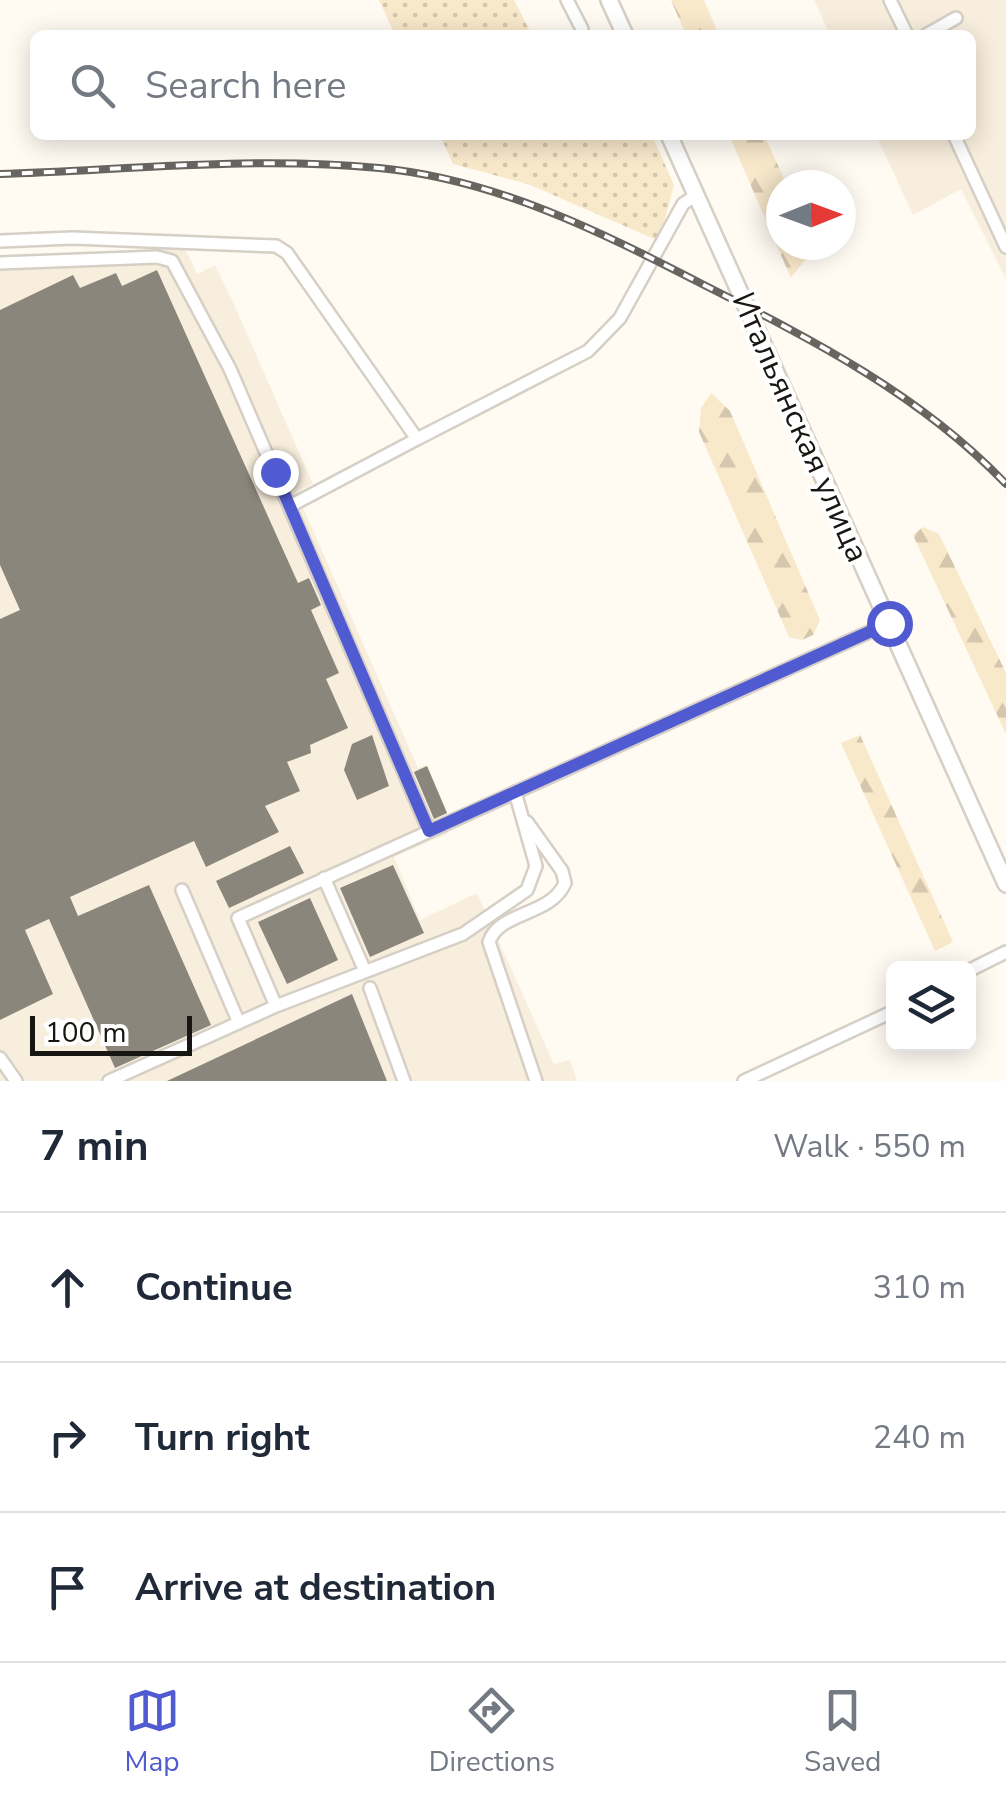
<!DOCTYPE html>
<html lang="en">
<head>
<meta charset="utf-8">
<style>
  body { margin:0; font-family:"Nunito Sans",sans-serif; background:#f6f6f7; color:#1f2937 }
  .controls { position:absolute; right:30px; bottom:30px; display:grid; overflow:hidden; border-radius:15px; box-shadow:0 5px 25px #0003 }
  .controls button { width:90px; height:90px; display:grid; place-items:center; padding:0; border:0; border-bottom:2px solid #e0e1e3; background:#fff; color:#1f2937; font:50px sans-serif }
  .compass { position:absolute; left:766px; top:170px; width:90px; height:90px; border-radius:50%; background:#fff; box-shadow:0 5px 25px #0003; rotate:89deg }
  .scale { position:absolute; left:30px; bottom:25px; width:162px; box-sizing:border-box; padding-left:10px; border:5px solid #181612; border-top:0; font-size:28px; line-height:35px; white-space:nowrap; color:#181612; -webkit-text-stroke:8px #fff; paint-order:stroke }
  .stop { position:absolute; width:30px; height:30px; margin:-22px; border:8px solid #505bd1; border-radius:50%; background:#fff }
  .stop.end { background:#505bd1; border-color:#fff; box-shadow:0 2px 10px #0008 }
  .list { margin:0; padding:0; list-style:none }
  h2 { display:flex; justify-content:space-between; align-items:center; height:130px; margin:0; padding:0 40px; font-size:42px }
  h2 small { font-size:32px; font-weight:400; color:#747a83 }
  .list li { display:grid; grid-template-columns:65px 1fr auto; gap:30px; align-items:center; box-sizing:border-box; height:150px; padding:0 40px; border-top:2px solid #e0e1e3 }
  .list b { display:block; font-size:38px; white-space:nowrap }
  .list em { font-size:32px; font-style:normal; color:#747a83 }
  .icon { flex:none; width:55px; height:55px; fill:none; stroke:currentColor; stroke-width:2; stroke-linecap:round; stroke-linejoin:round }
  .map { position:relative; flex:none; width:1006px; height:1081px; overflow:hidden }
  .search { position:absolute; background:#fff; box-shadow:0 5px 25px #0003; left:30px; right:30px; top:30px; height:110px; display:flex; align-items:center; gap:25px; box-sizing:border-box; padding:0 35px; border-radius:15px; color:#747a83; font-size:38px }
  .sheet { height:580px; background:#fff }
  nav { display:flex; justify-content:space-around; align-items:center; box-sizing:border-box; height:140px; border-top:2px solid #e0e1e3; background:#fff; font-size:28px; color:#747a83 }
  nav a { display:grid; justify-items:center; gap:5px }
  nav .on { color:#505bd1 }
  .map>svg:first-child { display:block }
  .built { fill:#f8eedd }
  .grass { fill:url(#grass-dots) }
  .forest { fill:url(#forest-firs) }
  .building { fill:#8b867c }
  .lines { fill:none; stroke-linecap:round; stroke-linejoin:round }
  .minor-casing { stroke:#d5cfc5; stroke-width:16 }
  .highway-casing { stroke:#d5cfc5; stroke-width:20 }
  .minor { stroke:#fff; stroke-width:11 }
  .highway { stroke:#fff; stroke-width:15 }
  .rail-casing { stroke:#686560; stroke-width:8 }
  .rail { stroke:#fff; stroke-width:4; stroke-dasharray:11; stroke-linecap:butt }
  .route { stroke:#505bd1; stroke-width:12 }
  .labels { text-anchor:middle; stroke-width:8; stroke-linejoin:round; paint-order:stroke }
  .street-label { font-size:32px; fill:#181612; stroke:#fff }
</style>
</head>
<body>
<div class="map">
<svg width="1006" height="1081" viewBox="0 0 1006 1081">
  <defs>
    <pattern id="grass-dots" width="8" height="8" patternUnits="userSpaceOnUse" patternTransform="scale(2.5)"><rect width="8" height="8" fill="#f9e9cb"/><path d="M2 2h.1M6 6h.1" fill="none" stroke="#d5c7ad" stroke-width="1.8" stroke-linecap="round"/></pattern>
    <pattern id="forest-firs" width="22" height="20" patternUnits="userSpaceOnUse" patternTransform="scale(2.5)"><rect width="22" height="20" fill="#f9e9cb"/><path d="M5 1l3.5 6h-7zM16 11l3.5 6h-7z" fill="#d5c7ad"/></pattern>
  </defs>
  <rect width="100%" height="100%" fill="#fffaf2"/>
  <!-- built -->
  <path class="built" d="M814,0H1006V279L961,189L913,215L876,135H971V35H830Z
    M185,248L197,274L215,265L232,300L313,484L296,492L418,768L427,765L448,814L442,817L449,833L394,857L420,920L477,893L554,1064L570,1060L577,1081H0V256Z"/>
  <!-- grass -->
  <path class="grass" d="M379,0H514L532,35H395Z
    M440,135H652L674,185L659,241L528,184L453,164Z"/>
  <!-- forest -->
  <path class="forest" d="M671,0H704L719,35H686Z
    M729,135H764L787,185H781V245L815,247L791,278Z
    M711,393L730,411L820,620L813,635L802,640L789,637L699,432L701,408Z
    M923,527L939,534L1006,673V734L913,535Z
    M860,735L953,942L935,951L841,743Z"/>
  <!-- building -->
  <path class="building" d="M157,270L298,583L309,578L321,605L311,610L339,673L326,679L348,728L310,745L311,753L287,762L300,791L265,806L279,832L206,867L194,841L70,897L78,916L149,885L211,1025L115,1068L49,919L25,930L53,994L0,1020V619L20,610L0,565V310L73,275L80,288L116,273L122,286Z
    M372,735L389,786L357,800L344,770L352,744Z
    M427,766L447,813L434,819L414,772Z
    M290,846L304,873L229,908L216,881Z
    M393,865L424,933L370,957L340,888Z
    M310,898L338,960L287,984L258,922Z
    M352,994L387,1081H167Z"/>
  <g class="lines">
    <defs>
      <path id="minor" d="M567,0L582,29
        M890,0L907,35
        M926,35L956,18
        M954,135L1006,247
        M0,241L73,238L276,246L287,253L417,439L588,351L620,318L683,204L696,195
        M0,263L157,257L172,261L230,369L429,831
        M290,506L417,439
        M527,822L562,871L565,883C551,916 499,911 489,942L536,1081
        M324,878L364,969
        M182,890L239,1023
        M968,971L1006,952
        M370,988L404,1081
        M276,1006L463,934L527,890L536,866L515,792
        M0,1058L16,1081
        M109,1081L276,1006L238,918L889,623
        M744,1081L894,1011"/>
      <path id="highway" d="M609,0L625,35
        M669,135L1006,884"/>
    </defs>
    <!-- minor casing -->
    <use href="#minor" class="minor-casing"/>
    <!-- highway casing -->
    <use href="#highway" class="highway-casing"/>
    <!-- minor -->
    <use href="#minor" class="minor"/>
    <!-- highway -->
    <use href="#highway" class="highway"/>
    <defs>
      <path id="rail" d="M0,174C125,170 254,156 379,168C496,179 601,232 704,285C813,340 921,395 1006,484"/>
    </defs>
    <!-- rail casing -->
    <use href="#rail" class="rail-casing"/>
    <!-- rail -->
    <use href="#rail" class="rail"/>
  </g>
  <g class="lines">
    <!-- route -->
    <path class="route" d="M275,472L429,831L889,623"/>
  </g>
  <g class="labels">
    <!-- street labels -->
    <g class="street-label">
      <text transform="translate(801 427) rotate(66)" y="11">Итальянская улица</text>
    </g>
  </g>
</svg>
<div class="controls">
<button><svg class="icon" aria-label="layers" viewBox="0 0 24 24"><path d="M12 4l9 5-9 5-9-5zM3 14l9 5 9-5"/></svg></button>
</div>
<svg class="compass" viewBox="-18 -18 36 36"><path d="M0-13l5 13h-10z" fill="#e53935"/><path d="M0 13l5-13h-10z" fill="#747a83"/></svg>
<div class="scale">100 m</div>
<div class="stop" style="left:889px;top:623px"></div>
<div class="stop end" style="left:275px;top:472px"></div>
<div class="search"><svg class="icon" aria-label="search" viewBox="0 0 24 24"><circle cx="10" cy="10" r="6"/><path d="M15 15l6 6"/></svg>Search here</div>
</div>
<section class="sheet">
<h2>7 min<small>Walk · 550 m</small></h2>
<ul class="list">
<li><svg class="icon" aria-label="ahead" viewBox="0 0 24 24"><path d="M12 20V5M6 11l6-6 6 6"/></svg><div><b>Continue</b></div><em>310 m</em></li>
<li><svg class="icon" aria-label="right" viewBox="0 0 24 24"><path d="M7 20v-9h11M14 6l5 5-5 5"/></svg><div><b>Turn right</b></div><em>240 m</em></li>
<li><svg class="icon" aria-label="arrive" viewBox="0 0 24 24"><path d="M6 21V4h12l-3 4 3 4H6"/></svg><div><b>Arrive at destination</b></div></li>
</ul>
</section>
<nav>
<a class="on"><svg class="icon" aria-label="map" viewBox="0 0 24 24"><path d="M3 6l6-2 6 2 6-2v14l-6 2-6-2-6 2zM9 4v14M15 6v14"/></svg>Map</a>
<a><svg class="icon" aria-label="directions" viewBox="0 0 24 24"><path d="M12 3l9 9-9 9-9-9zM9 14v-3h6M13 9l2 2-2 2"/></svg>Directions</a>
<a><svg class="icon" aria-label="saved" viewBox="0 0 24 24"><path d="M7 4h10v16l-5-4-5 4z"/></svg>Saved</a>
</nav>
</body>
</html>
